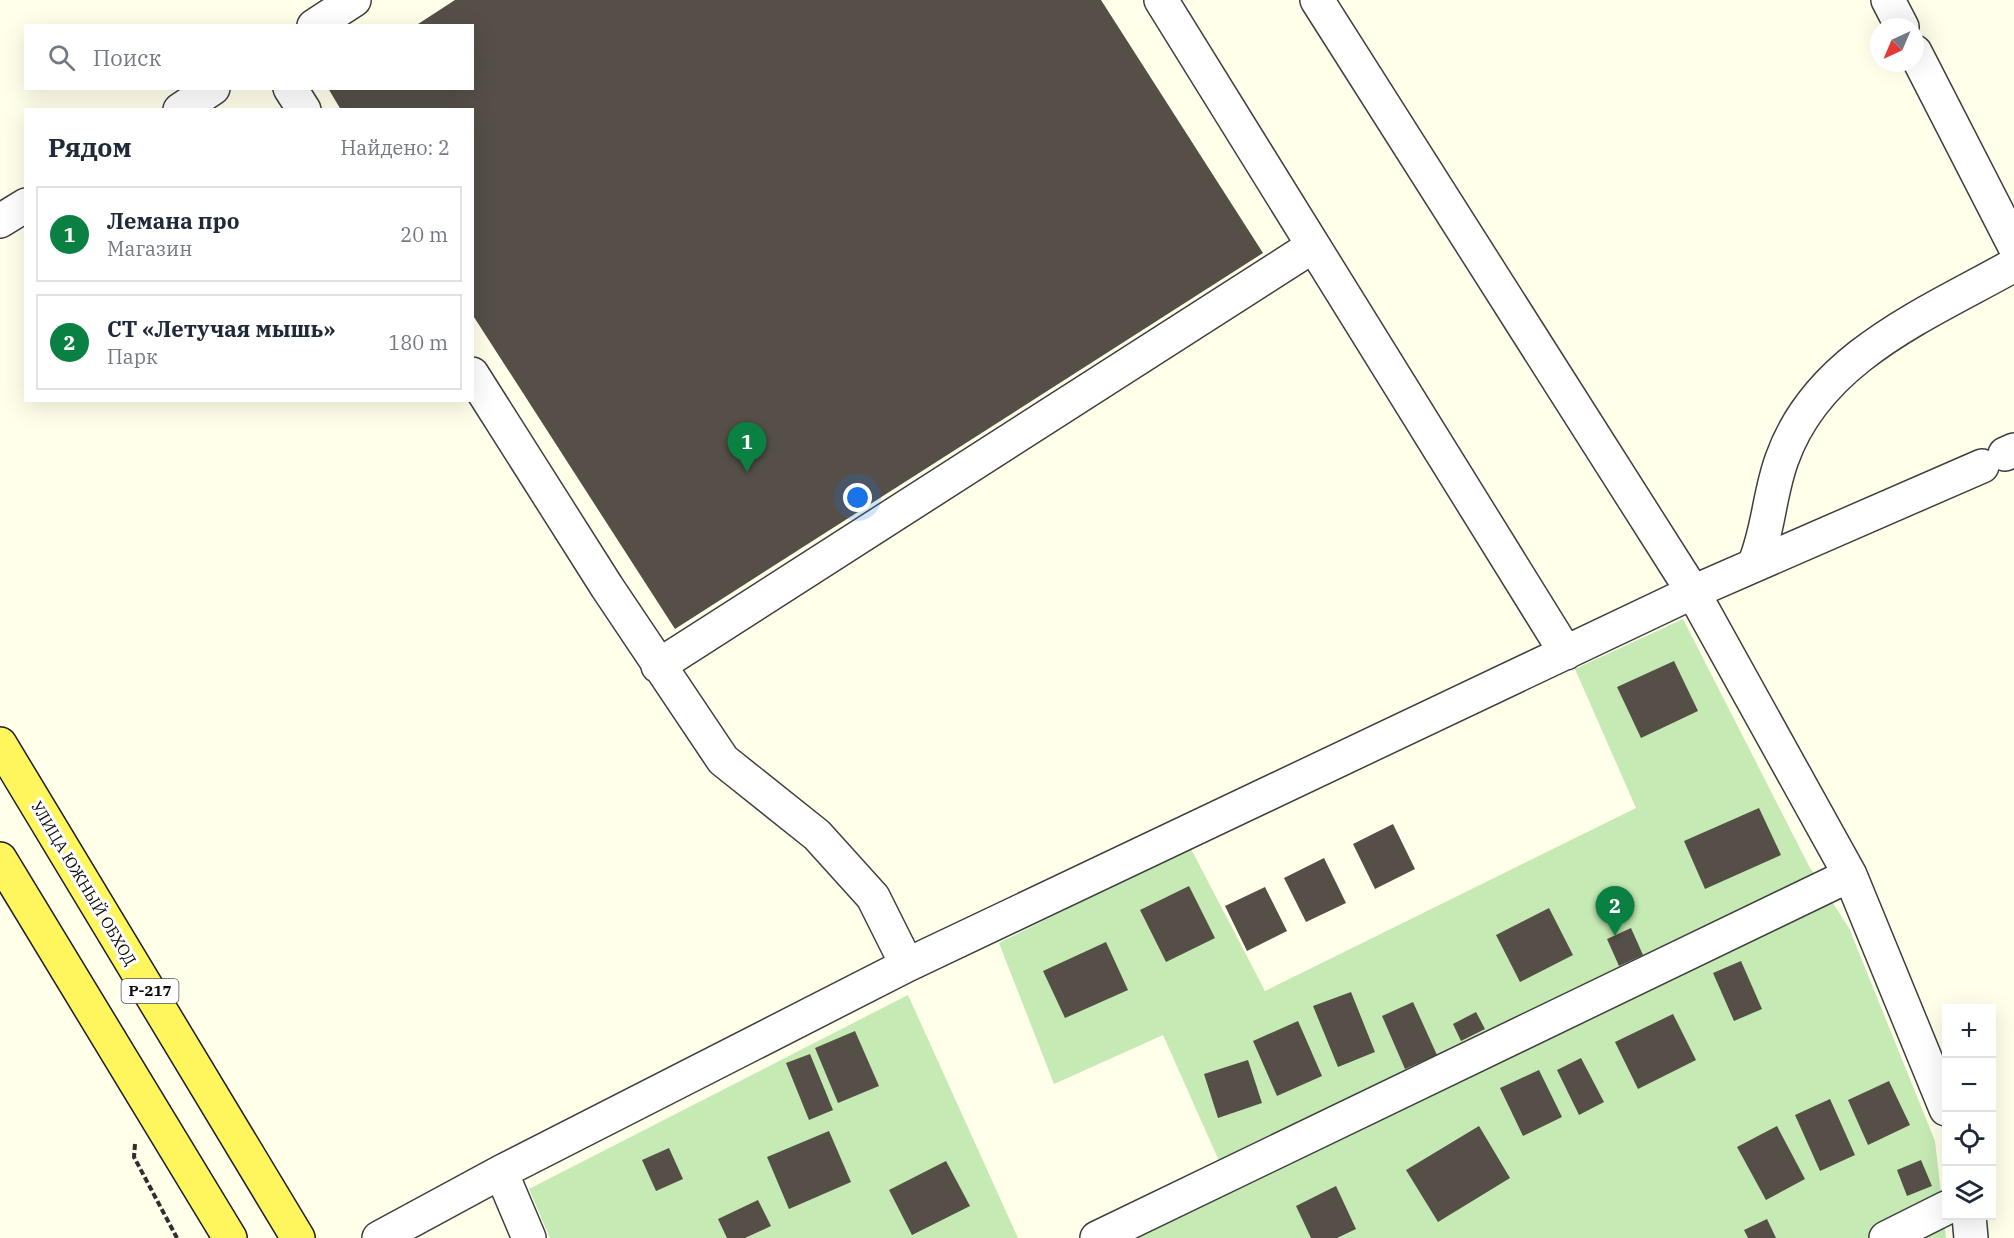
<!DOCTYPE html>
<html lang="ru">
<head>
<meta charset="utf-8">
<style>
  body { margin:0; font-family:"IBM Plex Serif",serif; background:#f2f2f3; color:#1f2937 }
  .controls { position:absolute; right:18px; bottom:18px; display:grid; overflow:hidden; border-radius:0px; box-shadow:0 6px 24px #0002 }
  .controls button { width:54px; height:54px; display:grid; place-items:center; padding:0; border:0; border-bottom:2px solid #e0e1e3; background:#fff; color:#1f2937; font:30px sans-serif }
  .compass { position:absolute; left:1870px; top:18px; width:54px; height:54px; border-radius:50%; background:#fff; box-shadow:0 6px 24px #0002; rotate:224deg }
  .you { position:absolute; left:858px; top:498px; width:21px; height:21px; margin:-15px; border:4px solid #fff; border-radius:50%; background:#1a73e8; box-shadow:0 0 0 9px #1a73e833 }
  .badge { display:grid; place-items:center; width:39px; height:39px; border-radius:50%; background:#0b8043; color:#fff; font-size:20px; font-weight:700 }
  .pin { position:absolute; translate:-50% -50px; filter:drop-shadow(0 2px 3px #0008) }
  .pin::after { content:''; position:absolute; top:32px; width:21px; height:18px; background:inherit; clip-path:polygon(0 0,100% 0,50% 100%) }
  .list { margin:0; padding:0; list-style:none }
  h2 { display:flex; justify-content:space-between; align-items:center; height:78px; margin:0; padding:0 24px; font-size:26px }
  h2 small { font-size:20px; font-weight:400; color:#747a83 }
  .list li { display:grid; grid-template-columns:39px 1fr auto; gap:18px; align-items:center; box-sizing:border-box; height:96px; margin:0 12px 12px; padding:0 12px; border:2px solid #e0e1e3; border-radius:0px }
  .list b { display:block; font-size:22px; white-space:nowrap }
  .list p { margin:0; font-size:20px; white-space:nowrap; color:#747a83 }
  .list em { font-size:20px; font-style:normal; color:#747a83 }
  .icon { flex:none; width:33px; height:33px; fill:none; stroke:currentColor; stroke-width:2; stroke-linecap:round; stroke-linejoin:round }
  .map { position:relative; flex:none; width:2014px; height:1238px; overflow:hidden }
  .search { position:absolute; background:#fff; box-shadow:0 6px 24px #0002; left:24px; top:24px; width:450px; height:66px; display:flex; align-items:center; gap:15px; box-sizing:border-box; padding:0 21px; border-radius:0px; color:#747a83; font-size:22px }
  .panel { position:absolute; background:#fff; box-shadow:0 6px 24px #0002; left:24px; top:108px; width:450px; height:294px; border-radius:0px }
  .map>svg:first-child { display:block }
  .green { fill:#c5eab3 }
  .building { fill:#554f48 }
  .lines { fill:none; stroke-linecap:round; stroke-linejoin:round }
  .minor-casing { stroke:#3f3f3f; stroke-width:36 }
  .major-casing { stroke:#1d1d1d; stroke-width:36 }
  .path { stroke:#2e2e2e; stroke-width:4; stroke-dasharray:6 3; stroke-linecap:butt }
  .minor { stroke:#fff; stroke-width:33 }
  .major { stroke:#fef65c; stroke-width:33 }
  .labels { text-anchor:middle; stroke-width:6; stroke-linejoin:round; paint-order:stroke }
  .shield { fill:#fff; stroke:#555; stroke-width:1.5 }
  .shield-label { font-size:15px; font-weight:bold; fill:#0c0c0c }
  .street-label { font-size:16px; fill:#0c0c0c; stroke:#fff }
</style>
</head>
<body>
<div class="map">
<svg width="2014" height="1238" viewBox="0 0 2014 1238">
  <rect width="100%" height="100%" fill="#ffffea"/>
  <!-- green -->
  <path class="green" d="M1683,619L1809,866L1849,928L1935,1141L1946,1238H1133L1232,1190L1163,1035L1054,1084L999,943L1190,847L1265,991L1636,808L1575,669Z
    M908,995L1018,1238H550L529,1189Z"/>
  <!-- building -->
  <path class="building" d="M455,0H1101L1263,253L675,629L472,314V110H341L328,88H472V26H415Z
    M1674,661L1698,711L1641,738L1617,687Z
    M1759,808L1781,855L1705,889L1684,841Z
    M1393,824L1415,869L1375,889L1353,844Z
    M1324,858L1346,903L1306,922L1284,878Z
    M1189,886L1215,938L1166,962L1140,910Z
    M1265,887L1287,931L1247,951L1225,906Z
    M1549,908L1573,955L1520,982L1496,935Z
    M1631,928L1643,955L1619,966L1607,939Z
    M1106,942L1128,990L1065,1018L1043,971Z
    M1741,961L1762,1009L1734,1021L1713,973Z
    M1351,992L1375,1052L1338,1067L1313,1006Z
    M1413,1002L1437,1055L1405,1069L1382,1016Z
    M1476,1012L1485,1029L1461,1041L1453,1024Z
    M1673,1014L1696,1060L1638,1089L1615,1042Z
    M1298,1021L1322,1076L1277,1096L1253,1041Z
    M855,1031L879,1086L838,1103L815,1048Z
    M810,1054L833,1110L809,1120L786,1063Z
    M1581,1058L1604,1102L1579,1115L1557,1070Z
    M1248,1060L1262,1103L1218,1118L1204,1074Z
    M1539,1070L1562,1117L1523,1136L1500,1088Z
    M1889,1081L1910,1125L1868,1145L1848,1100Z
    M1830,1099L1855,1155L1820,1171L1795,1115Z
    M1479,1126L1510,1178L1438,1222L1406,1170Z
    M1777,1126L1805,1179L1766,1200L1737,1147Z
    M829,1131L851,1182L789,1209L767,1157Z
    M669,1148L683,1179L656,1191L642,1160Z
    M1921,1160L1932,1186L1907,1196L1897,1170Z
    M946,1161L970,1206L912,1235L889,1190Z
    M1336,1186L1356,1229L1337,1238H1311L1296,1206Z
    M758,1200L771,1226L745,1238H727L718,1219Z
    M1767,1219L1776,1238H1748L1744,1230Z"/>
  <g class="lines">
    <defs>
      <path id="minor" d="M1161,0L1566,653
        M1317,0L1693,592L1850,875L1946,1109
        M1888,0L1902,27
        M314,26L354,0
        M1915,52L2014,245
        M290,88L304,110
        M180,110L213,88
        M0,221L26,205
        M472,374L607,587L723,760L817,835L873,897L907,965
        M2005,454L2014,450
        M1754,565C1769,530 1769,494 1782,459C1818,357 1927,314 2014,265
        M658,666L1313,246
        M501,1172L529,1238
        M1969,1216L1971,1238
        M379,1238L501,1172L907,965L1693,592L1982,466
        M1097,1238L1850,875
        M1886,1238L1946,1208"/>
      <path id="major" d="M0,744L298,1238
        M0,859L230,1238"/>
    </defs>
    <!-- minor casing -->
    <use href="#minor" class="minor-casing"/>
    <!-- major casing -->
    <use href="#major" class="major-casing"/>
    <!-- path -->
    <path class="path" d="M135,1144L134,1157L177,1238"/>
    <!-- minor -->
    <use href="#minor" class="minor"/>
    <!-- major -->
    <use href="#major" class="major"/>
  </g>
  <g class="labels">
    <!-- shield labels -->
    <rect class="shield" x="121.5" y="979" width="57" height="24" rx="4.5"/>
    <g class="shield-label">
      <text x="150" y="996">Р-217</text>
    </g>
    <!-- street labels -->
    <g class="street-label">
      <text transform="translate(84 883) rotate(59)" y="6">УЛИЦА ЮЖНЫЙ ОБХОД</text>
    </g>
  </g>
</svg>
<div class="controls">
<button>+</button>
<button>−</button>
<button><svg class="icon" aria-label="locate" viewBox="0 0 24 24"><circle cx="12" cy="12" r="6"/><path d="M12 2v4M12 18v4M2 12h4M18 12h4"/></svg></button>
<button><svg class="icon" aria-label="layers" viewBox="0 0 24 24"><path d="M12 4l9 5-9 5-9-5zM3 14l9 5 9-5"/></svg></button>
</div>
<svg class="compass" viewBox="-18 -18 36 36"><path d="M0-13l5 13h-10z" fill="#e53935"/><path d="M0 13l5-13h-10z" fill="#747a83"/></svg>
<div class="you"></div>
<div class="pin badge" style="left:747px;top:472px">1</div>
<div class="pin badge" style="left:1615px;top:936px">2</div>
<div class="search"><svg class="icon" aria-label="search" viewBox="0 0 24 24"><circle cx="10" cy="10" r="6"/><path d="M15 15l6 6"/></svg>Поиск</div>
<section class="panel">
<h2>Рядом<small>Найдено: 2</small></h2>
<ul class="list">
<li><span class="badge">1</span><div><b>Лемана про</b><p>Магазин</p></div><em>20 m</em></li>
<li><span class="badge">2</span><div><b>СТ «Летучая мышь»</b><p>Парк</p></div><em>180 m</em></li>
</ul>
</section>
</div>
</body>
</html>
